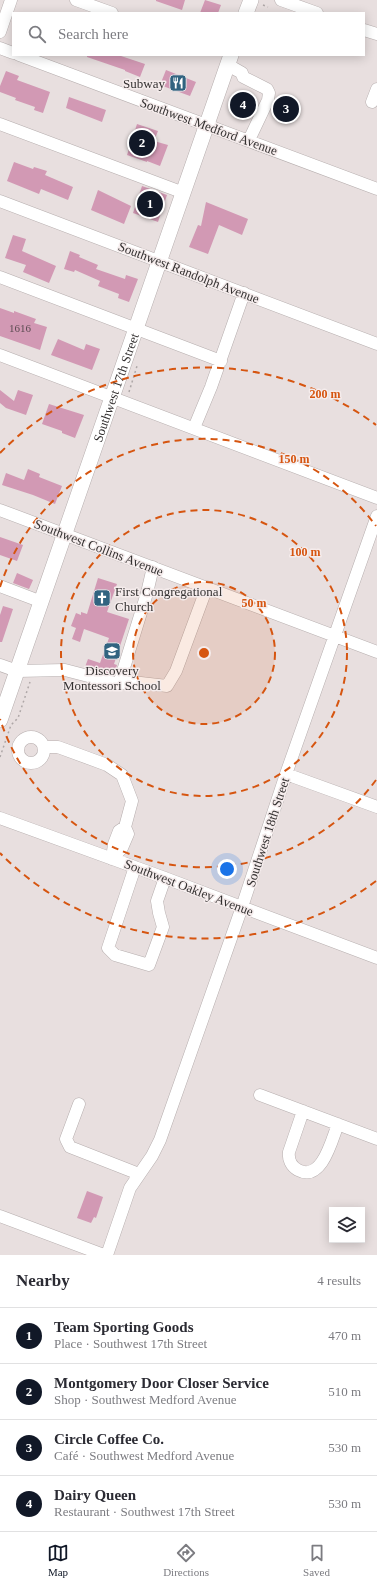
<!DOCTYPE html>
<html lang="en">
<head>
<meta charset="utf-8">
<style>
  body { margin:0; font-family:"Times New Roman",serif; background:#f2f2f3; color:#2b2b33 }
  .controls { position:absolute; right:12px; bottom:12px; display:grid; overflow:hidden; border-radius:0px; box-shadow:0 2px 10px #0003 }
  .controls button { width:36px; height:36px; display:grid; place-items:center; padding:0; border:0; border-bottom:1px solid #e1e1e2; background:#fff; color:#2b2b33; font:20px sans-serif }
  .you { position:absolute; left:227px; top:869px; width:14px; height:14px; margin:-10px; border:3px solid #fff; border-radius:50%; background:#1a73e8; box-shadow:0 0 0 6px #1a73e833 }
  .badge { display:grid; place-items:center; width:26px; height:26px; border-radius:50%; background:#111827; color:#fff; font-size:13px; font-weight:700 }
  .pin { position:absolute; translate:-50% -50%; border:2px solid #fff; box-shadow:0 1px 4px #0006 }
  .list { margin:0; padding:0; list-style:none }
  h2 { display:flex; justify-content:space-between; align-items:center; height:52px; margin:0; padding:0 16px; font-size:17px }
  h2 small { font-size:13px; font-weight:400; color:#7c7c81 }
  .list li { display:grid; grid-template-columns:26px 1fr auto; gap:12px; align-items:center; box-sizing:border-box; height:56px; padding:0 16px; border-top:1px solid #e1e1e2 }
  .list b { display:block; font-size:15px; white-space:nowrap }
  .list p { margin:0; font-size:13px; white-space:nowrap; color:#7c7c81 }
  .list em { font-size:13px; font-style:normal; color:#7c7c81 }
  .icon { flex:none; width:22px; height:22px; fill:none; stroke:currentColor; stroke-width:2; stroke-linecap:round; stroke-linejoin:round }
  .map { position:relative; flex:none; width:377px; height:1255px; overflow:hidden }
  .search { position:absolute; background:#fff; box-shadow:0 2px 10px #0003; left:12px; right:12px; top:12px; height:44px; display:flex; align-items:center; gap:10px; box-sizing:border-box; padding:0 14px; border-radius:0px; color:#7c7c81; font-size:15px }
  .sheet { height:276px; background:#fff }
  nav { display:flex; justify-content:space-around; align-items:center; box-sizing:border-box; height:56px; border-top:1px solid #e1e1e2; background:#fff; font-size:11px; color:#7c7c81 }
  nav a { display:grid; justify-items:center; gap:2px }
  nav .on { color:#111827 }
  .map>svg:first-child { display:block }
  .building { fill:#d299b4 }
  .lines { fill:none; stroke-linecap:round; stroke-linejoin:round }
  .minor-casing { stroke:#b6aeae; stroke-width:13 }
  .major-casing { stroke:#b6aeae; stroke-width:16 }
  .path { stroke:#aea7a7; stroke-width:1.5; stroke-dasharray:2 3; stroke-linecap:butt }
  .minor { stroke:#fff; stroke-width:12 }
  .major { stroke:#fff; stroke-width:15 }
  .ring { fill:none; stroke:#d65510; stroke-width:2; stroke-dasharray:7 5 }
  .labels { text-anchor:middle; stroke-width:3; stroke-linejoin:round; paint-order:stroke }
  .number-label { font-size:11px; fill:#5c4b52 }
  .poi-label { font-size:13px; fill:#343131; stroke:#f5ecec; text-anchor:end }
  .street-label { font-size:13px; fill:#343131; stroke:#f5ecec }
  .centre { fill:#d65510; stroke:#f5ecec; stroke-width:2 }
  .ring-label { font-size:12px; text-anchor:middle; font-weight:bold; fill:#d65510; stroke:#f5ecec; stroke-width:3; stroke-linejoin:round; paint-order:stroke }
</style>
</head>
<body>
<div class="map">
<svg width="377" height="1255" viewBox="0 0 377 1255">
  <rect width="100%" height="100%" fill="#e8dfdf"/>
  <!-- building -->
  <path class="building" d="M156,0H185L182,10L156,1Z
    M205,0L221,5L218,13H200Z
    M87,55H118L145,64L140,77L125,71V70L87,57Z
    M166,70L196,82L190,96L160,85Z
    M6,71L19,76L17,80L50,92L43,113L34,110L35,107L15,100L16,98L0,92V86Z
    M69,97L106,110L102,122L66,108Z
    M137,124L158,131L154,141L168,145L160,166L147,161V162L127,155Z
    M14,162L33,169L34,167L47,171L45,175L73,187L68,200L41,189L39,194L7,181Z
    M142,186L167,195L158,222L133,213Z
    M98,190L131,206L124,224L91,210Z
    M206,202L248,219L242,235L219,225L208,254L189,247L198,225L201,226Z
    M13,235L26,239L22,251L56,266L49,283L23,272L26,265L5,258Z
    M70,251L80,255L79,257L98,265L96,269L125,279L126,275L138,279L129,302L118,298L119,294L98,286L100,281L75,270L74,272L64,269Z
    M0,308L14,313V311L36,319L34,323L47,327L40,350L0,336Z
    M58,339L84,350L86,344L100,349L92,370L51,355Z
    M0,390L14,401L18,390L33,395L26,415L6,408L0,403Z
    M49,404L84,415L75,438L62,433V431L42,424Z
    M28,469L40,474L39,477L62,486L55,504L33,495L2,485L6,473L24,480Z
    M0,537L23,545L17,561L0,555Z
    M17,573L33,580L29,589L13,583Z
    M98,578L117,584L107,612L129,619L114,664L117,665L114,675L85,667L88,659L100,663L109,638L84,629L80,642L72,639L76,628L71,626L76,613L81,615V612L87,614Z
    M3,606L13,609L2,642H0V615Z
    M87,1191L103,1197L96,1218L94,1217L91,1223L77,1218Z"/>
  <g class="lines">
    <defs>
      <path id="minor" d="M76,0L112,13
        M281,0L317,13
        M364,30L377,34
        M0,32L11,0
        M0,48L13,53
        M19,55L377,189
        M228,65L242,73L243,77L267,89L269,93L268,100L249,140
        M372,102L377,89
        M0,124L184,193
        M0,201L377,344
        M0,277L221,361
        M0,355L377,498
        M194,428L211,387L244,293
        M0,510L377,652
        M0,586L42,602
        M0,665L17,671L65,670L119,684L147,593L153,567
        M119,684L132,682L167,686L176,671L207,587
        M18 750a13 13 0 1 1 26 0a13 13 0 1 1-26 0Z
        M44,747H58L107,765L122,775L132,801L125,827L119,831L114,844L112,859
        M286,774L377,807
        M0,818L165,878L377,958
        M112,859L122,848L128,834L125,827
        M135,867L108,948L115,955L149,965L163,927L159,913L157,901L165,878
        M260,1095L377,1139
        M79,1104L66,1139L70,1147L139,1174
        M303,1111L289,1152C288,1159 291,1166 298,1170C322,1183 332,1139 338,1124
        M0,1216L104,1255
        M107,1255L130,1188L152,1156L160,1140L242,907L286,774L377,516"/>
      <g id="major">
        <path d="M246,13L251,0"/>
        <path id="s1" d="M0,720L231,55"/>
      </g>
    </defs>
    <!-- minor casing -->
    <use href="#minor" class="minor-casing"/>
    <!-- major casing -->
    <use href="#major" class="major-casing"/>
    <!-- path -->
    <path class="path" d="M263,5L268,7
      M129,392L137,366
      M0,757L11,725L18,718L30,682"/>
    <!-- minor -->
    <use href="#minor" class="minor"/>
    <!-- major -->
    <use href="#major" class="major"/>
  </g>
  <!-- distance rings -->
  <circle cx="204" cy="653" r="71" fill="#d65510" fill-opacity=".12"/>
  <g class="ring">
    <circle cx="204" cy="653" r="71"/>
    <circle cx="204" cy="653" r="143"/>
    <path d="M376 780A214 214 0 0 1 0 719M0 587A214 214 0 0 1 376 526"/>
    <path d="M376 881A286 286 0 0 1 0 853M0 453A286 286 0 0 1 376 425"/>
  </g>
  <!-- icons -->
  <defs>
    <symbol id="restaurant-square" viewBox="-11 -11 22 22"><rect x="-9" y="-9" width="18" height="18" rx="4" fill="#316380" stroke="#f5ecec"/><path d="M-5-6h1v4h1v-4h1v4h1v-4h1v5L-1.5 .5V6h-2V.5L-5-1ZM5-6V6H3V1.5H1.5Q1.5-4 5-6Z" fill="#fff"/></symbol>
    <symbol id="church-square" viewBox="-11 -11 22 22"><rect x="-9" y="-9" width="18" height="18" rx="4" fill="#316380" stroke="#f5ecec"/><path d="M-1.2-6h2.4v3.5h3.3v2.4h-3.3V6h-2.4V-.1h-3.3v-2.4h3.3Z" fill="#fff"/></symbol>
    <symbol id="school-square" viewBox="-11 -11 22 22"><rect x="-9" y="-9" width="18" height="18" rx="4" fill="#316380" stroke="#f5ecec"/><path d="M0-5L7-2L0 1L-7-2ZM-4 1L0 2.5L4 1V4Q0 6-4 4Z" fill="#fff"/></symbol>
  </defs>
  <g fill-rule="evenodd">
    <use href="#restaurant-square" x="168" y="73" width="20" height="20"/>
    <use href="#church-square" x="92" y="588" width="20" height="20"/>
    <use href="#school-square" x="102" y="641" width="20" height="20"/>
  </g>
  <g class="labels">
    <!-- number labels -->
    <g class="number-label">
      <text x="20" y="332">1616</text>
    </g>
    <!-- poi labels -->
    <g class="poi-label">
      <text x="165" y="88">Subway</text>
      <text x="115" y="596" text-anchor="start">First Congregational<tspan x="115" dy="15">Church</tspan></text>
      <text x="112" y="675" text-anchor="middle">Discovery<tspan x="112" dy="15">Montessori School</tspan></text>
    </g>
    <!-- street labels -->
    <g class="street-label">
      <text transform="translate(209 126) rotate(20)" y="5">Southwest Medford Avenue</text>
      <text transform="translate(189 272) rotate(21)" y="5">Southwest Randolph Avenue</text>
      <text dy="5" stroke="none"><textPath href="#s1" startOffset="352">Southwest 17th Street</textPath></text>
      <text transform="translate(99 547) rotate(21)" y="5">Southwest Collins Avenue</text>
      <text transform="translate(267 832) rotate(-72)" y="5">Southwest 18th Street</text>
      <text transform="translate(189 887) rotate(21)" y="5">Southwest Oakley Avenue</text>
    </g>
  </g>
  <circle cx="204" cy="653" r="6" class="centre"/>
  <g class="ring-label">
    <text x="325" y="398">200 m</text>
    <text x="294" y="463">150 m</text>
    <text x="305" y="556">100 m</text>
    <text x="254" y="607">50 m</text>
  </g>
</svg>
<div class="controls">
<button><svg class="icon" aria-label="layers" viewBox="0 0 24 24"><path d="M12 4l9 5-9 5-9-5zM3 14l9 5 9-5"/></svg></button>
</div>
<div class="you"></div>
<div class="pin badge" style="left:150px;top:204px">1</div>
<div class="pin badge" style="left:142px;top:143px">2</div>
<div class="pin badge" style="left:286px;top:109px">3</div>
<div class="pin badge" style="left:243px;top:105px">4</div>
<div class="search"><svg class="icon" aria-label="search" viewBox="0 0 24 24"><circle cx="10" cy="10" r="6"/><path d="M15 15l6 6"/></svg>Search here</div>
</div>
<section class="sheet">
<h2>Nearby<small>4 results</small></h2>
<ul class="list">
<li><span class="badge">1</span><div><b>Team Sporting Goods</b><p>Place · Southwest 17th Street</p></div><em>470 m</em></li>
<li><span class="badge">2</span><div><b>Montgomery Door Closer Service</b><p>Shop · Southwest Medford Avenue</p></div><em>510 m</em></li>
<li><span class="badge">3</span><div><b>Circle Coffee Co.</b><p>Café · Southwest Medford Avenue</p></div><em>530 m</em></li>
<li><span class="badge">4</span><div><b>Dairy Queen</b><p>Restaurant · Southwest 17th Street</p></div><em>530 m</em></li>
</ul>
</section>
<nav>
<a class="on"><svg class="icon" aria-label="map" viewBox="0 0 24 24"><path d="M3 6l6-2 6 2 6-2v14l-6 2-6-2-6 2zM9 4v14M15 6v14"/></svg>Map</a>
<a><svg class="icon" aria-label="directions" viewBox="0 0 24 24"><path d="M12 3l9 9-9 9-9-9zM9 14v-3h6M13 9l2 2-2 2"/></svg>Directions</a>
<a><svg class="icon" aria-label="saved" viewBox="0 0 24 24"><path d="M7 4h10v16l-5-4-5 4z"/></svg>Saved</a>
</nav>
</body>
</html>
